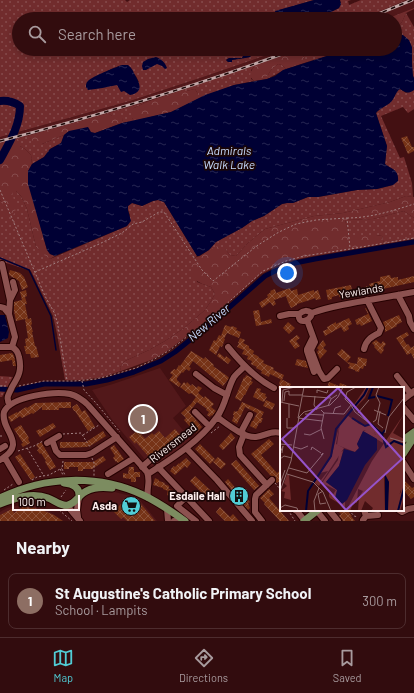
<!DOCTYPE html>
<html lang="en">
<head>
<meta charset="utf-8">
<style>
  body { margin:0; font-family:Barlow,sans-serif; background:#3d1a1c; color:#f1f3f6 }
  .scale { position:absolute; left:12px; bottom:10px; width:68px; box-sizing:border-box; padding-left:4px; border:2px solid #fef0ef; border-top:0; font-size:11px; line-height:14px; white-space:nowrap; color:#fef0ef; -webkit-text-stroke:3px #1b0606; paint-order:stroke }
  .you { position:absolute; left:287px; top:273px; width:14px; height:14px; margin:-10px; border:3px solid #fff; border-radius:50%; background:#1a73e8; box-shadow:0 0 0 6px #1a73e833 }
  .badge { display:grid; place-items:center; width:26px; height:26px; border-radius:50%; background:#51ccd5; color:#fff; font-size:13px; font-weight:700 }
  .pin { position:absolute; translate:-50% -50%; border:2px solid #fff; box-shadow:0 1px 4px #0006 }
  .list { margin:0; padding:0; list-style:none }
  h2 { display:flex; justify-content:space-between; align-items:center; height:52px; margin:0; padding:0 16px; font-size:17px }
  h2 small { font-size:13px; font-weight:400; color:#a89b9e }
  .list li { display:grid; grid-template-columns:26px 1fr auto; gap:12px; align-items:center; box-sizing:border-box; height:56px; margin:0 8px 8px; padding:0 8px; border:1px solid #4d2c2e; border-radius:8px }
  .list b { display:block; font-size:15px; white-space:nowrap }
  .list p { margin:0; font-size:13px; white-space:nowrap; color:#a89b9e }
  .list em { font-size:13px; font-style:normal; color:#a89b9e }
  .icon { flex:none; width:22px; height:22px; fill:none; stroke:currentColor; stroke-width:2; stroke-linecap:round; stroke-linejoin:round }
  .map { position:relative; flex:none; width:414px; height:521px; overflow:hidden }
  .search { position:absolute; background:#320c0e; box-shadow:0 2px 6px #0003; left:12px; right:12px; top:12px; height:44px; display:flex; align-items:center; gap:10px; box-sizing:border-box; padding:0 14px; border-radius:22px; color:#a89b9e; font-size:15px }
  .sheet { height:116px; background:#320c0e }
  nav { display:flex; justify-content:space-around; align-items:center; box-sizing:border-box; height:56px; border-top:1px solid #4d2c2e; background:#320c0e; font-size:11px; color:#a89b9e }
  nav a { display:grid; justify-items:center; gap:2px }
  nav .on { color:#51ccd5 }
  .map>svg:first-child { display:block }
  .built { fill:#52181a }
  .grass { fill:url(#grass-dots); fill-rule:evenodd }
  .forest { fill:url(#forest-crowns) }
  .water { fill:url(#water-ripples) }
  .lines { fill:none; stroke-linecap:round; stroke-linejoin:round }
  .stream { stroke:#000034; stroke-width:1.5 }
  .canal { stroke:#000034; stroke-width:5 }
  .river { stroke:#000034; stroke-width:8 }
  .building { fill:url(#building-cross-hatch) }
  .minor-casing { stroke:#260001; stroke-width:8 }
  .major-casing { stroke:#260001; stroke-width:9 }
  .path { stroke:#a18081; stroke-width:1; stroke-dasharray:2 2; stroke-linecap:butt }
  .minor { stroke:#8c5250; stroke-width:6 }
  .major { stroke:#7c8c60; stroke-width:7 }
  .rail-casing { stroke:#c1a7a7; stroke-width:3 }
  .rail { stroke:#1b0606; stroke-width:1.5; stroke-dasharray:4.5; stroke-linecap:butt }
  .labels { text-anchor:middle; stroke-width:3.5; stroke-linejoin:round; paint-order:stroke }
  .street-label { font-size:11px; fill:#fef0ef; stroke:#1b0606 }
  .poi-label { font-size:11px; font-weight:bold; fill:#fef0ef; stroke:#1b0606; text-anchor:end }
  .water-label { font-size:12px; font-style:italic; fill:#c8dcff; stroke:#1b0606 }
  .inset-river { fill:none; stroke:#000034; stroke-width:2 }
  .inset-road { fill:none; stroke:#8e6a6a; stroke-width:1 }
  .view { fill:#9553c9; fill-opacity:0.15; stroke:#9553c9; stroke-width:2 }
  .inset-edge { fill:none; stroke:#fef0ef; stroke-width:2 }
</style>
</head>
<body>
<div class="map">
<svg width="414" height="521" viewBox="0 0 414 521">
  <defs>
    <pattern id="grass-dots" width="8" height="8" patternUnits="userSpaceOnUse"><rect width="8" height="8" fill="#712c2d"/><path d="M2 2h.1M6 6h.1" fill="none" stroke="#864b4c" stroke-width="1.8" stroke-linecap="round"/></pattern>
    <pattern id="forest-crowns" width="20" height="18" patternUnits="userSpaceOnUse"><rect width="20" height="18" fill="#712c2d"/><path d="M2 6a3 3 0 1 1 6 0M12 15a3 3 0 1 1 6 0" fill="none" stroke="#864b4c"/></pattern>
    <pattern id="water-ripples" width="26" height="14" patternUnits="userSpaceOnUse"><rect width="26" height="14" fill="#000034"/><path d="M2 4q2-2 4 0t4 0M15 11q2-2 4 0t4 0" fill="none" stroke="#262652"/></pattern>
    <pattern id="building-cross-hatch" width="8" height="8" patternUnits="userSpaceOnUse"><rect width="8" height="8" fill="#763317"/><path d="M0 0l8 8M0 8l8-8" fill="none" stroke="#8b5139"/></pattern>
  </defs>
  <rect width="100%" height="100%" fill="#431012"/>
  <!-- built -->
  <path class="built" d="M406,0H414V8L386,19H362Z
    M284,49H301L198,85L149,101L75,123L0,142V137L130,101L206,76Z
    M160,368L186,406L173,418L191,440L172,454L152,468L113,421L92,390L113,384Z
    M95,492H115L138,498L157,521H81L82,520L80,514L81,501L85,496Z
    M24,504L45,509L63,521H0V512L7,508Z"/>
  <!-- grass -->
  <path class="grass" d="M0,0H125L127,2L130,0H314L276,11L275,14L279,19H19V49H245L246,50L242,58H229L226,60L228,62H232V60L245,58L250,57L254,52L265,49H284L206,76L130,101L0,137ZM122,65L136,76L139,82L106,86L90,80L111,69Z
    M340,0H351L348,1L349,5L361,0H406L362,19H317L339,8L341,4Z
    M406,13L414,27V78C405,61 414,40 395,34V30L402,22Z
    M301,49H340L336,51L333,54L304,63V57L299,50Z
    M278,64L282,65L286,69L267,79C268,72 272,69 278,64Z
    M256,65L251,70V79L254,81L234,85L198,99V94L195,89L186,91H179Z
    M400,89L406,93L414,90V109L408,113L403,107L381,116L400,158L404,157L412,183L413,197L406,196L390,202L343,213L314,216L265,229L248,243L236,256L230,255L225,249L209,250L216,242L242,228L252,221L264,216L282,204L287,203H293L308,197H318L357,190L377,189L393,185L398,177C394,167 392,170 385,164L387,146L376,113L397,91Z
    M149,101L134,108L132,118L134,121L122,123L123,119L112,116L108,113Z
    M30,135V138L42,144L64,135L61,143L50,149L44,157L32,164L31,155L25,149L20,146L18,138Z
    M12,191H16L21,196L27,209L36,247L50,259L127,226L130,215L128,210V206L132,203L142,206L153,201L158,200L164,202L197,256L194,258L197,282L211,287L215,294L211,301L205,310L184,328L165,341L149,350L125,361L120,367L121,371L103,377L82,380H65L57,334L53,316L30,269L28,270L0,261V200L3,203L4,208L12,196Z
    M404,211L414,218V239L384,244L382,236L376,235H349L345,220L373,219Z
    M0,376L13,377L2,397H0Z"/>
  <!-- forest -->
  <path class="forest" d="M414,8V9L406,13L402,22L396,29L395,30V19H386Z
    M299,50L304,57V63L286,69L282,65L278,64C272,69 268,72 267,79L261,80L254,81C247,75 251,70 256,65Z
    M195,89L198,94V99L171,112L134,121C130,116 131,113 134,108L149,101L179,91H186Z
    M108,113L112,116L119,115L123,119L122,123L95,133L69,131L64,135L42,144H35L30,138V135Z
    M18,138L21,141L20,146L25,149L31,155L32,164L28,172L39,221L47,250L50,254L55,256L50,259L44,255L36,247L27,209L21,196L16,191H12C13,201 20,211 11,217L2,214C4,209 4,204 0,200V142Z
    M406,196L414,197V218L404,211L373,219L345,220L349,235H376L382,236L384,244L308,257L284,262L261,274L213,316L166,352L151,360L121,371L120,367L125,361L149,350L165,341L184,328L205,310L211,301L215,294L211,287C200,283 191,281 191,267C191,263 191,261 194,258L200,256L209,250L218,246L225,249L230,255L236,256L248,243L265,229L314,216L343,213L390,202Z"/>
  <!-- water -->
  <path class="water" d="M314,0H340L341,4L339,8L317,19H279L275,14V11Z
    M395,34L403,35L409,40L412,47V63L413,76L414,78V90C408,94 406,93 400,89C395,92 395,99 390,103C385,107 380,108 376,113L387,146L385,164C392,170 399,169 398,181L393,185L377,189L357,190L318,197H308L293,203H287L282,204L264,216L252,221L242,228L216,242L209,250L199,256H197L164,202L158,200L153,201L142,206L132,203L128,206V210L131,221L127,226L55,256L50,254L47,250L28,184V171L32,164L44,157L50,149L61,143L64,135L69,131L88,127L91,132L95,133L122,123L171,112L205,95L234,85L261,80L267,79L275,76L283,70L333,54L336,51L340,49H395Z
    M245,49H265L254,52L250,57L245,58L232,60V62H228L226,60L229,58H242L246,50Z
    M156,57C161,59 165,62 167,68L165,69L162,66L157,64L146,70H143L142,66L143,62L148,59Z
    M122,65H128C132,68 133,71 135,75C140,84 144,92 130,95L124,91L121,92L117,85C107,87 98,89 88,90L86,87C86,84 86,83 88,81C93,76 114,68 122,65Z
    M0,315H5L9,332L8,338L0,342Z"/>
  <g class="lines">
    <!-- stream -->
    <path class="stream" d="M0,258L29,270L51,316L56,350"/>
    <!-- canal -->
    <path class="canal" d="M0,389L17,390L44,384H86L107,380L134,372L161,361L175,352L216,319L265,276L275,271L295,263L315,259L414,242"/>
    <!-- river -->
    <path class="river" d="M0,101C8,100 14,102 20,106C20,126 9,143 0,160"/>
  </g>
  <!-- building -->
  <path class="building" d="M407,136L412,147H414V151L408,154L401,138Z
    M10,270L20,273L24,277L28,287L22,290L19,281L9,275V273Z
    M390,275L391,278L398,277V280L414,276V282L374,291L373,289L371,290L370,289L367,290L366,286H370L369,284L380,281V277Z
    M351,285L352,291L348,292V295L339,297V295L332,297V299L328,300L326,290Z
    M290,288L291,291L297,289L298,295L314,290V292L318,290L321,299L316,300L315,298L313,299L297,304V305L291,308L288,302L286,296L274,300L276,304L273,306L270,302L262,308L259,303L268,297L267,295L271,292L270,291L275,289L276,293Z
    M26,290L27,296L25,297L27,304H25L28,319L31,318L32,324L31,325L33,332H32L35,346H36L39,357L31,358L30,354H26L24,346H26L25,339L28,338L25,319L16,321L14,311V302L22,300L20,292Z
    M365,308H366L372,321L361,326L360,324L357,325L355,320L368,314Z
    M259,310L261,322L271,319L272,323L256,326L253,311Z
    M399,315L402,322L396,325L397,326L385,332V328L383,322Z
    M349,318L352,324L348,326L349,329L344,332L341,327L325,336L323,331L328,329L327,327L336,322V324Z
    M288,322L295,328L289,334L283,328Z
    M225,325L231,327L232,326L237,328L236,330L241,332L239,338L227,333L224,339H225L222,347L220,346L216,355L209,350L214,340L216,341L219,335L221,336Z
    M407,332L409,335L403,339L407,345L408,344L411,348L414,346V359L411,353L407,355L401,345L396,338Z
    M297,335L300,338L296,341L300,346L295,349L289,341Z
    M240,338L245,340L243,343L249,346V348L254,351L253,354L256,355L259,357H258L264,361L263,363L274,368L273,370L284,375L282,380L270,374L269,377L261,373L262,371L256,368L257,367L251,364L252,361L247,359L248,356L242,354L244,350L237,347L239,343H238Z
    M323,340L326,345L323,348L327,351L320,359L317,352L319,350L317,348Z
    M376,340L381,344L383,341L386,344L383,348L384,350L381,354L374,347L375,346L372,343Z
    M342,349L351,357L347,362L357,364L358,357L367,359L366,366H364L363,369L360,368L359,372L355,371V370L348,368L350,365L337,354Z
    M191,351L204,359L205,357L214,365L213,366L227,376L229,378L223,386L193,361L189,367L191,368L189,371L186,369L183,373L182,372L177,378V380L181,384L179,387L169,380L173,375L170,373L174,369L176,370L179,365L180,366Z
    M12,353L14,356L16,366H13L12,360L0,362V355Z
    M219,353L225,358L226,356L231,360L228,364L217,356Z
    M297,359L306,361L308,368L295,365Z
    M246,375L252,378L251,381L253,382L251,385H250L245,395H244L241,401L235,398L244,377L245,378Z
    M281,379L291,384L289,388H278L280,384L279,383Z
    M184,382L186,384L187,382L191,386L192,384L197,388L198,386L202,388L198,393L204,398L205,396L214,404L211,407L216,411L212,416L211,415L210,417L207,415L209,412L206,410L207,409L197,402L189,412L202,427L196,433L184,420L186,418L181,413L191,404L196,397L191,393L189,394L180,387Z
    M329,382L339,386L340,383L353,388H327Z
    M257,388L261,389L260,392L266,394L265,396L267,397L264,402L253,397Z
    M266,400L275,404L272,410L263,406Z
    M71,402V408H59V410H42V407L33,414L32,413L22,418L20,416L11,422L8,417L17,412V413L26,407L27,408L35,403Z
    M242,402L264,412L261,418H263L261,423H259L256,429L250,426L252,421H253L257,413L245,407L237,424L232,421L234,415H233L234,411L236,412L237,411H238Z
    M77,404L82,412L85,410L95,427L88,431L75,411H74L72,407Z
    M53,423L56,427L40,437L36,431L40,429L41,430Z
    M21,425L29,438L28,439L30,443L23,447L21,444L23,443L14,429Z
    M175,429L182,437L172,446L173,447L169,451L167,449L154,460L153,457L151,456H148L136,442L135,444L129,437L138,430L145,439L152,433L154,435L159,431L165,438Z
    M103,431L106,436L90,446L86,447L60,448V442H86Z
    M231,433L235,438L223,450L219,446Z
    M269,439L274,444L261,455L277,473L281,470V480L277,483L276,482V477L274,476H271L251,454Z
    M41,442L56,467L50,470L45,462L46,461L41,453L40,454L37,450L39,449L36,445Z
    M200,444L215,459L210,464L195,449Z
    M114,445L124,459L118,463L116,461V462L113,458L115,456L110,448Z
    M20,454L35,477L31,480L15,457Z
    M103,456L106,460L92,469H83V471H78V467H69V469H64V462H93Z
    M218,457L226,464L221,469L213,462Z
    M186,458L191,463L187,468L185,466L175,475L170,471L171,470V469L174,466L175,467L179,463V464Z
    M236,460L259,486L254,490L231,464Z
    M129,467H134V472H140V477H136V482H131V479L123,478V473L128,474Z
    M195,476L211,491L205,496L190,481Z
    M155,478L159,480V481L165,483L164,484L169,486L168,491L163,489V488L153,485Z
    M228,479L237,490L239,489L250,502L248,503L250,508L248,510L225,482Z
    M403,479L412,488L414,487V497L411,499L405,492L403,493Z
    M168,489L173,490L172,492L177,494L176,499L171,498V496L167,495Z
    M269,489L274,494L269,498L289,521H280L264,504L265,503L260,498Z
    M134,497H135L155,521H127L123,517L121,519L113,511L126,500L128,502Z
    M23,507L34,508L44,511L54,515L63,521H0V515L12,509L14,513Z
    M220,507L230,517L233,514L239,521H225L216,512Z
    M337,510H347L352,516H351L355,521H343L339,516L341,514Z"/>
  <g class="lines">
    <defs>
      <path id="minor" d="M2,264L10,300L9,314L15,337L12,347C16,349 18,352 19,357C22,370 19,376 12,387C11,390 9,393 8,396C7,399 8,402 10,405
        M398,295L409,316L410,322L414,329
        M10,300L15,290L13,282
        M0,307L4,308L9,314
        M312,313C310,322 297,325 299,314C304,310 307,310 312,313C322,309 332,307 342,305C366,300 390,297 414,292
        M280,316L289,314H299
        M307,320L315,342L311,350L319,371L324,379L328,378L337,369
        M313,337L307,349V351L314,372
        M0,347H12
        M228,347C241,363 256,379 274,388
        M364,349C366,340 371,337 379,333L381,328L367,300
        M196,374L214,388L227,395
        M397,376L411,394
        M403,400L414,391
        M403,407L414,420
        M195,412L209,426
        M217,417C227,424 244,438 256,437C266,436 270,430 281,433
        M241,432L250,415
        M244,434L239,447L240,455L267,485
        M52,440L56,451L60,455H86L92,453L117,437
        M47,443L59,436
        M186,448L217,480L252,521
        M0,449L5,446
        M5,458L19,482
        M0,460C29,443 0,431 4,412C11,396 55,391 70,394C77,396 83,400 88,405L147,472C151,482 146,488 148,498
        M403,462L414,479
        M142,467L150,460
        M158,467L209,521
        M108,474L134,458
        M148,474C173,458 200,441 217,417C226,405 227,389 234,377C237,373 241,370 245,366
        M186,497L177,506L196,521
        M65,506L69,508L80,521
        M167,509L168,521
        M295,510L297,511L305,521
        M329,510L338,521
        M399,510L402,512L408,509L414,508
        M317,511L325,521
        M366,516L378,515
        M78,517L77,510L79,497
        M363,520L366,516L364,510
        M174,521L183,520
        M262,521L255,512V499L256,495L272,480"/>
      <path id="major" d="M403,440L414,432
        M403,454L414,437
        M64,483C73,484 80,487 79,497
        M0,498C45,476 98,474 143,495C158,502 171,511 185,521
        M0,504C15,498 32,492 48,498C54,500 62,507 68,505C73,504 76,500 80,496C88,487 100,487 112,488
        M304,521L318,510"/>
    </defs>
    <!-- minor casing -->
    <use href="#minor" class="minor-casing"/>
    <!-- major casing -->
    <use href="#major" class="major-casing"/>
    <!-- path -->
    <path class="path" d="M0,190L45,296L55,314L58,326L67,380
      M347,218C370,218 392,211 414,204
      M35,272L97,245L122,233L133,224L142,222L159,212H164L202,270L213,281L258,245L279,232L296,224L316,220L347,218L350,248
      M82,381L84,390L96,403L120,432
      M0,386H7
      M19,386L44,381H74L96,379L112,375L136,368L151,361L170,350L211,318L263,271L286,261L304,256L350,249L414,238
      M211,433L220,426
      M63,434L81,433L90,447
      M83,435L99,425
      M0,436H4
      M27,448L44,476
      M18,451L34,446L43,441
      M92,458L94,463V476
      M63,461L62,469L65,475
      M60,469L63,475
      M32,480L37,477L49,475L62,468
      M275,483L280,489L281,493
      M4,490L13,484
      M61,497L66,490
      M59,510L72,521
      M288,510L295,521
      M349,510L354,516L358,517"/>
    <!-- minor -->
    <use href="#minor" class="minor"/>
    <!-- major -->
    <use href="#major" class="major"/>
    <defs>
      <path id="rail" d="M366,19L412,0
        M0,141C100,115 199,85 296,49"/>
    </defs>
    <!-- rail casing -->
    <use href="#rail" class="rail-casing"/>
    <!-- rail -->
    <use href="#rail" class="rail"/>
  </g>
  <!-- icons -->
  <defs>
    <symbol id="building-disc" viewBox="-11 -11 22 22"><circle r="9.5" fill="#51ccd5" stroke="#1b0606"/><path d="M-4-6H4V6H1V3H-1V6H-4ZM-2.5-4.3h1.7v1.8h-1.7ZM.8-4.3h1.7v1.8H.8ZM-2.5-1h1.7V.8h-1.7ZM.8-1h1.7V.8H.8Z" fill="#111"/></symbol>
    <symbol id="supermarket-disc" viewBox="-11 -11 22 22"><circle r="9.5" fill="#51ccd5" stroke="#1b0606"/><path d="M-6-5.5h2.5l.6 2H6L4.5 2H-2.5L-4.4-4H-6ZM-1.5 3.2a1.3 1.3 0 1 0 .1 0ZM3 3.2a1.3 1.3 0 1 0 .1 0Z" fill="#111"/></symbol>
  </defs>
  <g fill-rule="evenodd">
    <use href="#building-disc" x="228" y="485" width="22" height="22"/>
    <use href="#supermarket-disc" x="120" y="495" width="22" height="22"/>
  </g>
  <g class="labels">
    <!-- street labels -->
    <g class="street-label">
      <text transform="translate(361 291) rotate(-10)" y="4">Yewlands</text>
      <text transform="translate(173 443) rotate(-38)" y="4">Riversmead</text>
    </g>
    <!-- poi labels -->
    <g class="poi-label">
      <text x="225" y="500">Esdaile Hall</text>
      <text x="117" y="510">Asda</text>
    </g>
    <!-- water labels -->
    <g class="water-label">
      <text x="229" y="155">Admirals<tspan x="229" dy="14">Walk Lake</tspan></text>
      <text transform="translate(209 323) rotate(-40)" y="4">New River</text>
    </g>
  </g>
  <!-- overview -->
  <g transform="translate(280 387)">
    <rect width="124" height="124" fill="#431012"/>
    <path d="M86,0H90L85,11L74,22L73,19ZM124,27L113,46L124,52V94L114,124H108L107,120L109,95L104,88L105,124H91L93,121L85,114L81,124H78L79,110L83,104L78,102L77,116L74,114L70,124H66L92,74ZM67,28L79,37L85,39L90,37L98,41L97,45H94L96,48L84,43L77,57L79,61L75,65L57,58L60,36ZM63,64L59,79L46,95L57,103V112L60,116L65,115V120L50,111L49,109V106L52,109L56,103L42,96L58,73L59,66ZM7,88H9L11,113L4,111L5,105L1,104L7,99L4,96Z" fill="#712c2d"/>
    <path d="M60,36L56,57L64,61L39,99L33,95L36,91L41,93L48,84L40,86L51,71ZM98,41L105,51L103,56L83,44L87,43L96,48L94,45H97ZM124,94V112L120,124H114L113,114L121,105L120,98Z" fill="#712c2d"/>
    <path d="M83,44L97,52V63L85,78L67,113L62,117L55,111L57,103L46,95L59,79L64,62L75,65L79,61L77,57ZM105,87L109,95L108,124H105Z" fill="#000034"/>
    <path class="inset-river" d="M93,0L89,11L95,10M97,9L112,13L108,29M72,31L85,39L91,37L102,47L105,43M102,47L106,60L114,54L124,58M26,124L28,104L51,69L56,42L84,8L88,0M118,124L124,101"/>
    <path class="inset-road" d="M24,0L18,31L42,34M37,6V3L47,6L48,3M9,8H22M23,9L51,11M35,9L34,18L37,23M4,14L5,5L9,4V8M0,15L19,19M2,15L3,3L15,0M71,18L75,25L89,36M48,19L51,12L57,8M41,23L44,26L64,27L71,18L65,12L67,5L76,0M94,23L106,28M100,24L98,37L103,41M78,26L89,13M25,27L43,28M53,27L55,21L61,19M7,31V41H14M9,31V17M93,35L96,33L100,16L96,8L99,0M105,46L109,30L124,11M24,47L30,48L42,42M110,51L124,55M44,52L41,41L44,26M0,57L12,58M14,60L21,62L28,59M31,63L32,60L41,66M0,66L3,59L2,66M0,72L4,69L12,71M9,81L27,86L43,67V66L41,68M7,87L33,95L43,105L51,124M0,97L5,83M0,104L11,74L19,30L24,25L50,18L58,10L63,0M43,104L38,107L40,117L46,116M0,121L5,118L17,121L18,124M35,124L34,114L39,101"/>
    <path class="view" d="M58,1L122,72L66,123L2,52Z"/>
    <rect width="124" height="124" class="inset-edge"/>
  </g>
</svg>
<div class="scale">100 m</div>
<div class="you"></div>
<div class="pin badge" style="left:143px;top:419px;background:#8d6e63">1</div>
<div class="search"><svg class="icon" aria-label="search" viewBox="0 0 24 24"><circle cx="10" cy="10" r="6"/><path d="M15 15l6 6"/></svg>Search here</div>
</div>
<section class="sheet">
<h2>Nearby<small></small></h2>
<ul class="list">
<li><span class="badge" style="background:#8d6e63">1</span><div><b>St Augustine's Catholic Primary School</b><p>School · Lampits</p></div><em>300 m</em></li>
</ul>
</section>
<nav>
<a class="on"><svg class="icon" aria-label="map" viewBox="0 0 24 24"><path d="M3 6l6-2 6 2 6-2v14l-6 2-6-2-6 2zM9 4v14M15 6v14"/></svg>Map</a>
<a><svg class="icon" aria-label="directions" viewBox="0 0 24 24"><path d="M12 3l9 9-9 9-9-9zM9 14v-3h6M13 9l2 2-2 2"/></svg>Directions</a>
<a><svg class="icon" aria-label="saved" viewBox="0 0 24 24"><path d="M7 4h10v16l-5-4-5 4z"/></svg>Saved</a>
</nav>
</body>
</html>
